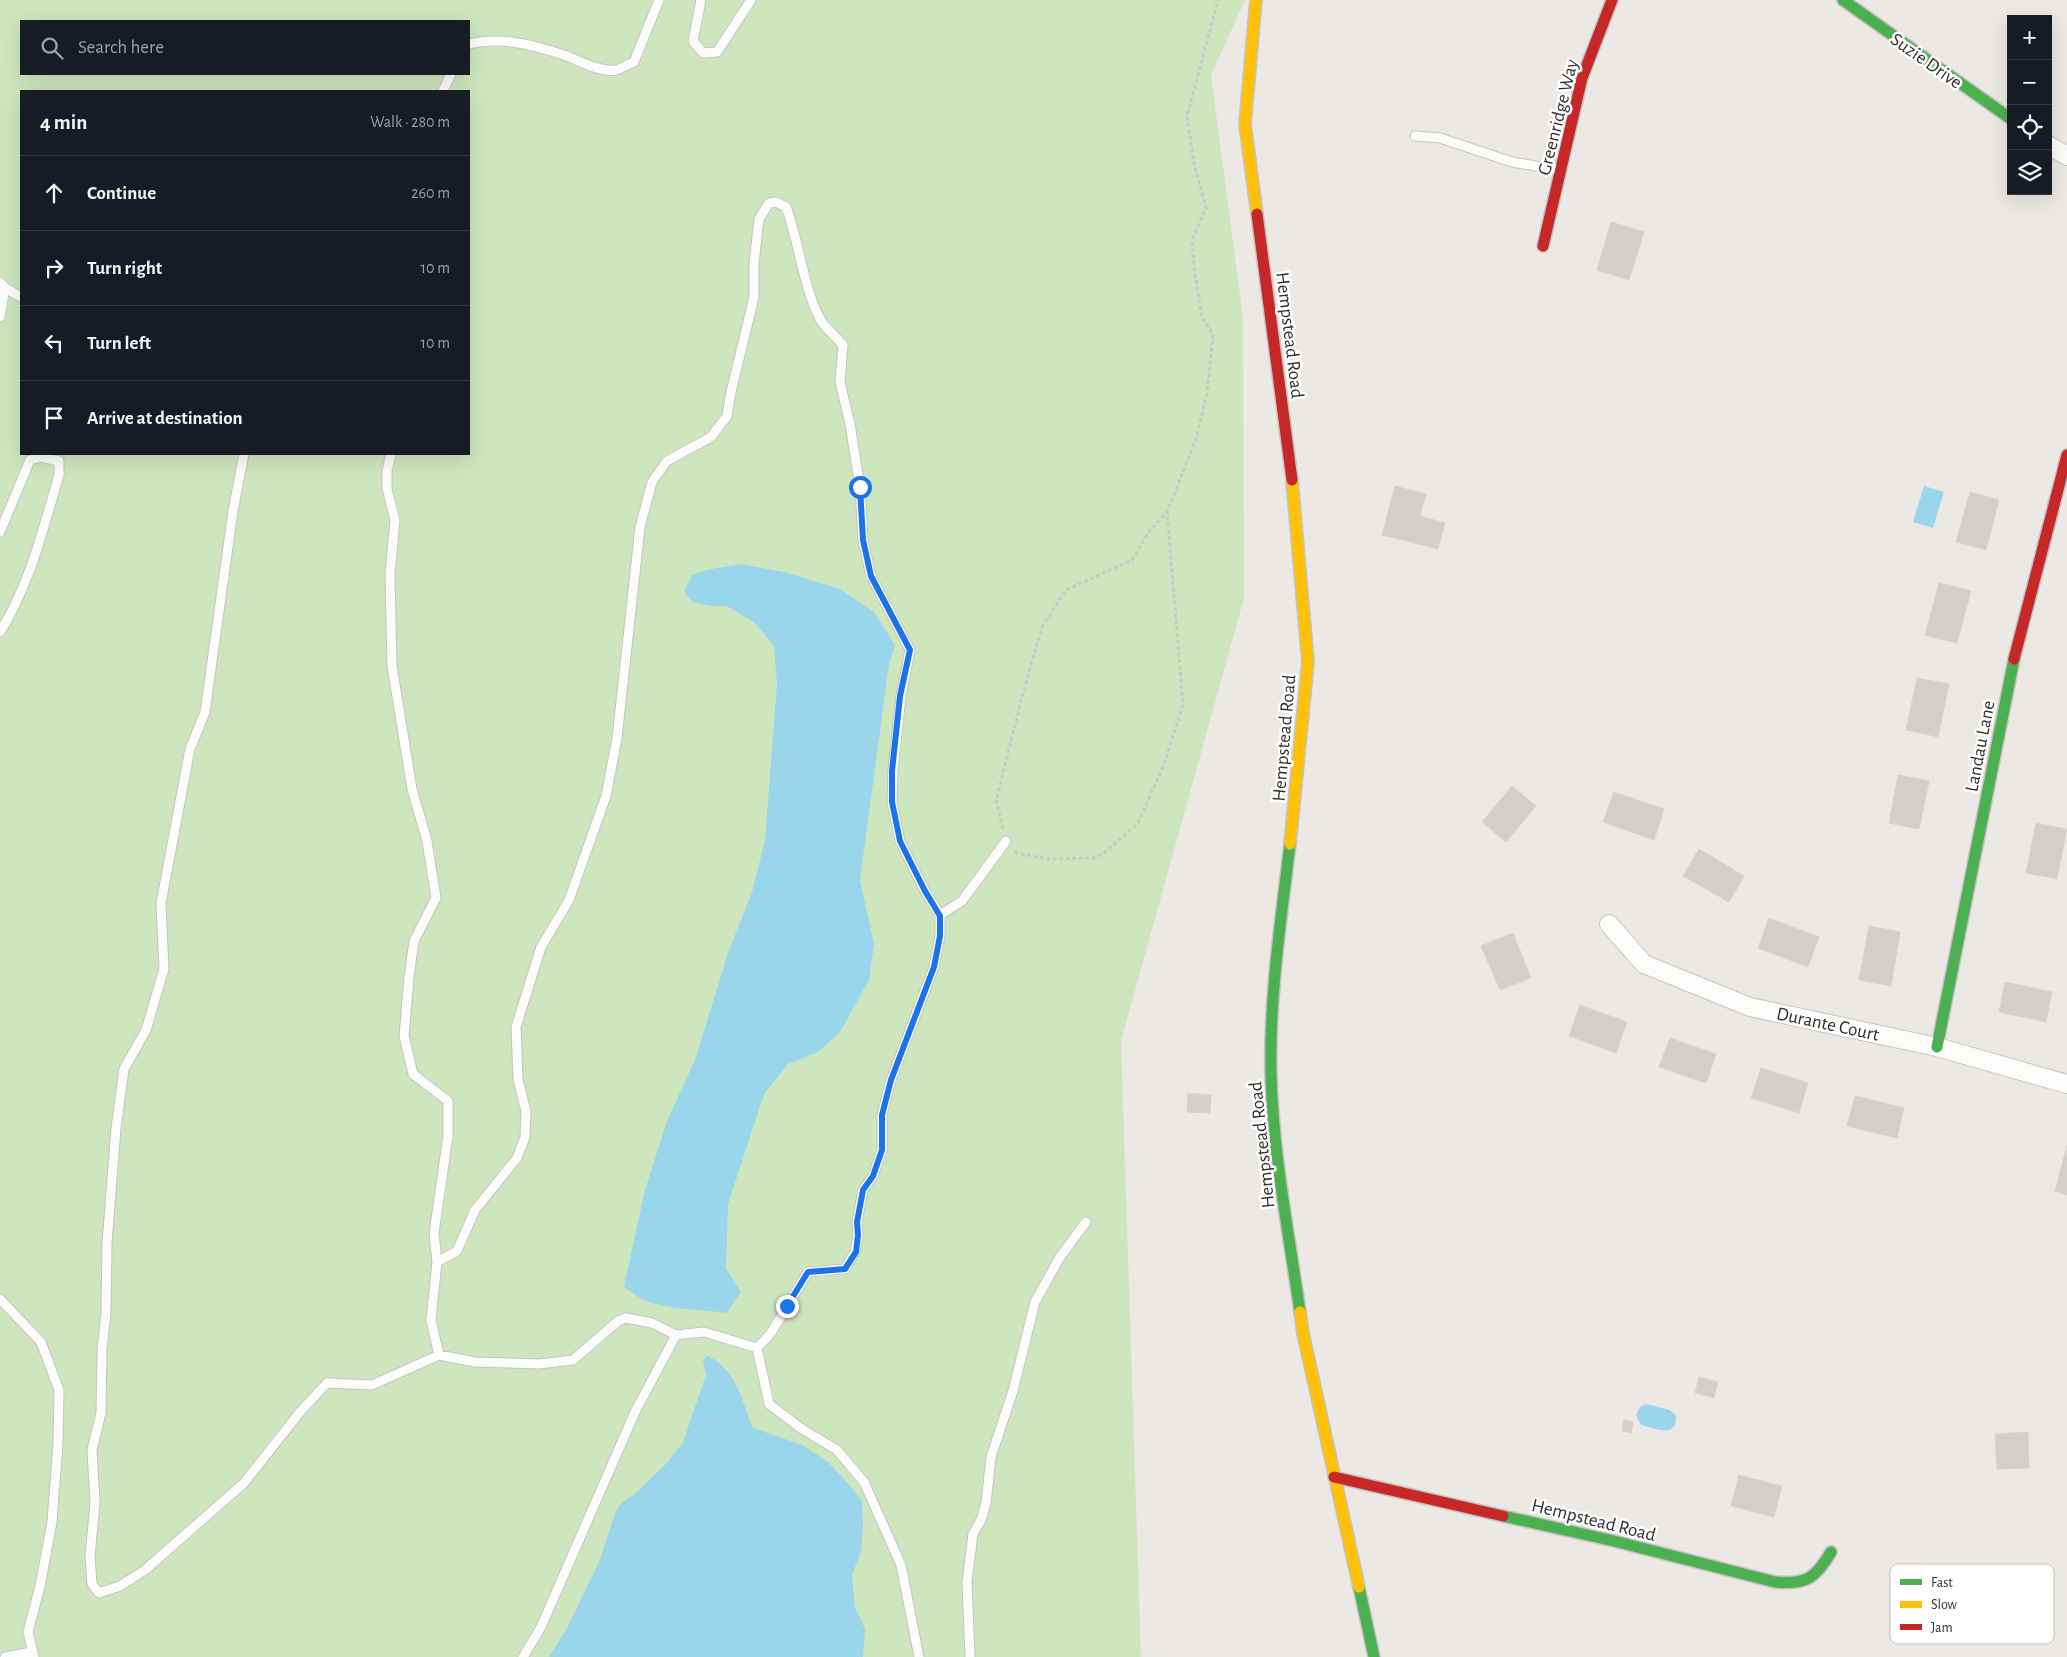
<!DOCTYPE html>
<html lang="en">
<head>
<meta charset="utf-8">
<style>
  body { margin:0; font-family:"Alegreya Sans",sans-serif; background:#242831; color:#f1f3f6 }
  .controls { position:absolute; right:15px; top:15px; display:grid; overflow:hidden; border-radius:0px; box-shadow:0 5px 20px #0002 }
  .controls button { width:45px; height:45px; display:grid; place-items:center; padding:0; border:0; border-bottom:1px solid #363941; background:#171b24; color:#f1f3f6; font:25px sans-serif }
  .stop { position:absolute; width:15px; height:15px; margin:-11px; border:4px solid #1a73e8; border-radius:50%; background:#fff }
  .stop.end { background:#1a73e8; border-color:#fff; box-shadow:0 1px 5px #0008 }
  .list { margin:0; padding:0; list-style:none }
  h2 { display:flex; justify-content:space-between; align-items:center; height:65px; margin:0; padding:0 20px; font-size:21px }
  h2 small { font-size:16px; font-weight:400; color:#9ea1a6 }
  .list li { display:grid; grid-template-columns:32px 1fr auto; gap:15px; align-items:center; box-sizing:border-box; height:75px; padding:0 20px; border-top:1px solid #363941 }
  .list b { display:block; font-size:19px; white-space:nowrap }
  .list em { font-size:16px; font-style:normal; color:#9ea1a6 }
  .icon { flex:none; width:28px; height:28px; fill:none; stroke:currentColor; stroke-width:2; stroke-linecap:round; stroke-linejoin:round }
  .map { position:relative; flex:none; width:2067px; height:1657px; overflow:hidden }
  .search { position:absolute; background:#171b24; box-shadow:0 5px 20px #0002; left:20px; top:20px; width:450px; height:55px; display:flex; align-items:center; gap:12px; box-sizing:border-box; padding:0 18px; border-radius:0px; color:#9ea1a6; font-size:19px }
  .panel { position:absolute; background:#171b24; box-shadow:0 5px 20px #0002; left:20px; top:90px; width:450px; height:365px; border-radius:0px }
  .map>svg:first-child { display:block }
  .green { fill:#cee6be; fill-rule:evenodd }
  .water { fill:#99d6ec }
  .building { fill:#d1cecb; stroke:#d7d4d0 }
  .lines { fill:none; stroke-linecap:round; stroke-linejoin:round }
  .lane-casing { stroke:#c5c4c5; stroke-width:11 }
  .street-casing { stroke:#c5c4c5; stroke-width:20 }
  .fast-casing { stroke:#c5c4c5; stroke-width:14 }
  .slow-casing { stroke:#c5c4c5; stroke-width:14 }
  .jam-casing { stroke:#c5c4c5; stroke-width:14 }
  .path { stroke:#c9c9c8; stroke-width:3; stroke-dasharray:4 2.5; stroke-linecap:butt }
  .lane { stroke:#fcfcfb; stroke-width:9 }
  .street { stroke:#fcfcfb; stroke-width:18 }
  .fast { stroke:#4caf50; stroke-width:11 }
  .slow { stroke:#ffc107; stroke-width:11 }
  .jam { stroke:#c62828; stroke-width:11 }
  .route { stroke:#1a73e8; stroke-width:6 }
  .labels { text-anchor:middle; stroke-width:5; stroke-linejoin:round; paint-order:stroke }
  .street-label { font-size:19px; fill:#2e2e2e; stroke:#fff }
  .key { fill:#fff; stroke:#c0c0c0; stroke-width:1 }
  .key-label { font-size:14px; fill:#2e2e2e }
</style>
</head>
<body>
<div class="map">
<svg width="2067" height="1657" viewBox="0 0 2067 1657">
  <rect width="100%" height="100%" fill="#ece8e4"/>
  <!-- green -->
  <path class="green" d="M0,0H1245L1211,75L1243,318L1244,598L1121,1041L1141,1657H0ZM21,21H469V74H21ZM21,91H469V454H21Z"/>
  <!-- water -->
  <path class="water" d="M1924,486L1944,492L1933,528L1913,522Z
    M741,564L784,572L840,589L874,612L895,645L889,664L860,880L874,944L869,980L840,1032L818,1052L788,1064L764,1094L728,1204L726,1269L741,1292L727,1313C701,1309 663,1310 640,1298C635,1295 629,1290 624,1287L645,1190L667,1121L695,1060L728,953L752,892L765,840L777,684L774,646L755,623L727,606H712L692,602L684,591L692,575L706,570Z
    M708,1356C736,1370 742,1400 753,1428L802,1445L827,1461L847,1482L862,1501L863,1526L861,1552L852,1575L855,1608L865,1629L863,1657H549L567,1628L599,1562L615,1513L620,1504L637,1492L667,1463L683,1442L706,1375L703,1360Z
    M1646,1404L1670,1410L1676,1416C1677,1439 1654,1428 1641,1425L1636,1415L1640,1407Z"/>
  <!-- building -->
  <path class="building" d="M1611,222L1644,232L1629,280L1597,270Z
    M1395,486L1426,494L1420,516L1445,523L1438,549L1382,535Z
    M1970,492L1999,500L1986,550L1956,542Z
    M1939,583L1971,591L1957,643L1925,635Z
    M1917,678L1949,684L1938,737L1906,730Z
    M1898,775L1929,781L1919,829L1889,823Z
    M1512,786L1536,806L1506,842L1482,822Z
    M1614,792L1664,809L1654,840L1603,822Z
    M2036,823L2067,829L2057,879L2026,873Z
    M1699,849L1744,876L1729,902L1683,876Z
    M1769,918L1819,937L1808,967L1758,948Z
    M1869,926L1900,932L1891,986L1859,980Z
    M1513,933L1531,978L1500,990L1481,946Z
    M2005,982L2052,992L2046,1022L1999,1012Z
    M1580,1005L1627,1022L1616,1053L1569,1036Z
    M1670,1038L1716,1054L1706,1083L1659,1067Z
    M1761,1068L1808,1083L1799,1113L1751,1098Z
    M1188,1093L1211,1095L1210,1113L1187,1112Z
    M1855,1096L1904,1108L1897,1138L1847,1126Z
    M2067,1146V1195L2055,1191Z
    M1699,1377L1718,1382L1714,1398L1695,1393Z
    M1624,1420L1633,1422L1631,1433L1622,1431Z
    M2028,1432L2029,1468L1997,1469L1995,1434Z
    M1739,1475L1782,1486L1774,1517L1731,1506Z"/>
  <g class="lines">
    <defs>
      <path id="lane" d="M701,0L693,41L703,53L717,52L751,0
        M469,44C501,36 533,45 564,55C578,60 601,73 616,70C622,68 628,64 634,62L659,0
        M443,91L451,74
        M1415,136L1440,138L1512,162L1560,170
        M0,282L5,288L0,317
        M5,288L21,297
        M244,454L233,511L205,712L190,749L161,903L164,969L146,1030L124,1069L116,1128L107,1243L106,1312L102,1351L101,1413L92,1450L95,1503L90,1556L92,1584L99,1593L120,1586L145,1570L244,1483L300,1412L327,1383L372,1385L439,1355L475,1362L539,1364L573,1360L618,1321L626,1318L652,1323L676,1335L704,1332L757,1348L771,1333L808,1272L845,1269L855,1252L858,1235L857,1222L863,1190L873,1176L882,1150V1115L891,1080L934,967L940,936V915L925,891L900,841L892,802L893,771L901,696L910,650L871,576L863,540L860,487L850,424L840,382L843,345C837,338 830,332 824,325C805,299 799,240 786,207L776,202L769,203L759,219L754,263V297L731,392L727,416L711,437L667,461L652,482L640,527L617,738L606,796L569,900L541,947L516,1027L518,1079L526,1112L525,1137L517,1158L475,1210L457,1251L437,1262
        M391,454L387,471V489L395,520L390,574L392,666L412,789L427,841L436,898L414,941L409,977L404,1036L413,1074L448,1101V1136L434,1233L437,1262L431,1320L439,1355
        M0,532L30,460L41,457L59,461V475C43,529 30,584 0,632
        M940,915L962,901L1006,841
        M0,1299L41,1342L59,1390L58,1443L52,1522L40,1586L28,1632L34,1657
        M757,1348L769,1404L802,1429L837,1450L864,1482L901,1565L919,1657
        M5,1657L32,1652
        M523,1657L541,1627L635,1412L676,1335
        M970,1657L967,1582L973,1534L981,1520L986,1503L991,1457L1013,1391L1035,1302L1060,1257L1086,1222"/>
      <path id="street" d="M2048,145L2067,156
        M1609,924L1644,964L1750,1007L1937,1047L2067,1084"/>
      <path id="fast" d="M1843,0L2011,119
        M1290,844C1281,920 1269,998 1271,1075C1273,1154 1289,1234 1300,1312
        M1937,1047L2014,659
        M1503,1516L1614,1541L1775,1582C1806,1585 1816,1578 1831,1552
        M1359,1587L1374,1657"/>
      <path id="slow" d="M1256,0L1245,124L1257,214
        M1290,844L1308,662L1292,480
        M1300,1312L1303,1333L1359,1587"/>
      <path id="jam" d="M1257,214L1292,480
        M1543,246L1582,78L1612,0
        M2014,659L2067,455
        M1334,1477L1503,1516"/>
    </defs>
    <!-- lane casing -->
    <use href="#lane" class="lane-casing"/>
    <!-- street casing -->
    <use href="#street" class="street-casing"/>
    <!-- fast casing -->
    <use href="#fast" class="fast-casing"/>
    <!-- slow casing -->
    <use href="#slow" class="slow-casing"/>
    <!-- jam casing -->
    <use href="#jam" class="jam-casing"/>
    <!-- path -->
    <path class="path" d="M1003,829L996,802L1024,689L1042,627L1066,590L1132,560L1148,533L1167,512L1196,439L1207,393L1213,334L1202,317L1195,275L1192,240L1206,208L1194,164L1187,116L1218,0
      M1015,851L1017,853L1047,859L1092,858L1103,854L1138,823L1164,764L1183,705L1167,512"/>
    <!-- lane -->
    <use href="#lane" class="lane"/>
    <!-- street -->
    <use href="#street" class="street"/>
    <!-- fast -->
    <use href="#fast" class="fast"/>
    <!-- slow -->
    <use href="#slow" class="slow"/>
    <!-- jam -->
    <use href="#jam" class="jam"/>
  </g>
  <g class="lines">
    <!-- route -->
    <path class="route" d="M787,1306L808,1272L845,1269L856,1252L858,1235L857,1222L863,1190L873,1176L882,1150V1115L891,1080L934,967L940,936V916L925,891L900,841L892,802V771L900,696L910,650L871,576L863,540L860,487"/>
  </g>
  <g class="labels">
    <!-- street labels -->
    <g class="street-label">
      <text transform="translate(1927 60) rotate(35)" y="7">Suzie Drive</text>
      <text transform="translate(1557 117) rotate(-76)" y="7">Greenridge Way</text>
      <text transform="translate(1291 335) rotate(83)" y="7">Hempstead Road</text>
      <text transform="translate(1283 738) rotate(-85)" y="7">Hempstead Road</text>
      <text transform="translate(1979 746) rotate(-79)" y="7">Landau Lane</text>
      <text transform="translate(1828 1023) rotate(12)" y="7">Durante Court</text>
      <text transform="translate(1261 1145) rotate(-96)" y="7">Hempstead Road</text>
      <text transform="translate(1594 1519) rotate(14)" y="7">Hempstead Road</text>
    </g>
  </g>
  <!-- legend -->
  <rect x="1890" y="1564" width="164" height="80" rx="8" class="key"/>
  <rect x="1900" y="1579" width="22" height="6" fill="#4caf50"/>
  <rect x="1900" y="1601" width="22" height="7" fill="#ffc107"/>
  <rect x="1900" y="1624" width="22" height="6" fill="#c62828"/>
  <g class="key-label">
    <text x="1931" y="1587">Fast</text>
    <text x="1931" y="1609">Slow</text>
    <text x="1931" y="1632">Jam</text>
  </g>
</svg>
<div class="controls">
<button>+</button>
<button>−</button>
<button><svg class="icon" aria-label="locate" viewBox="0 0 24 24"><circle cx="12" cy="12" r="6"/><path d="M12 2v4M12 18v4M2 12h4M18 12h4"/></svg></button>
<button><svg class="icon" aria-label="layers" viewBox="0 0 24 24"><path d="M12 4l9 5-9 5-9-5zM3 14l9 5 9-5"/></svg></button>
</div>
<div class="stop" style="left:860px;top:487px"></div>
<div class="stop end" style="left:787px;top:1306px"></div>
<div class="search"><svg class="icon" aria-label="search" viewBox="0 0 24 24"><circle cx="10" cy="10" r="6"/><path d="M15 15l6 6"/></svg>Search here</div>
<section class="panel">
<h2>4 min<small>Walk · 280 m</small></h2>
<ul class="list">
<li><svg class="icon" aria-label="ahead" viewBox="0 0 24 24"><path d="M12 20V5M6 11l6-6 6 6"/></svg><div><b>Continue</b></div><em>260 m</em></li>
<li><svg class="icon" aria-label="right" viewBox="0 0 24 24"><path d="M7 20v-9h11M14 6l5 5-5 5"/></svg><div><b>Turn right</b></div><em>10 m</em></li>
<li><svg class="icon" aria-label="left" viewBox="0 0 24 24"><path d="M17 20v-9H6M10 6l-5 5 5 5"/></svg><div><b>Turn left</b></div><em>10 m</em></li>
<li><svg class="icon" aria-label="arrive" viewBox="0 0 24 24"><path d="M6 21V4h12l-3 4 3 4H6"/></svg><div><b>Arrive at destination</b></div></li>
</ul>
</section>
</div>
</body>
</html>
